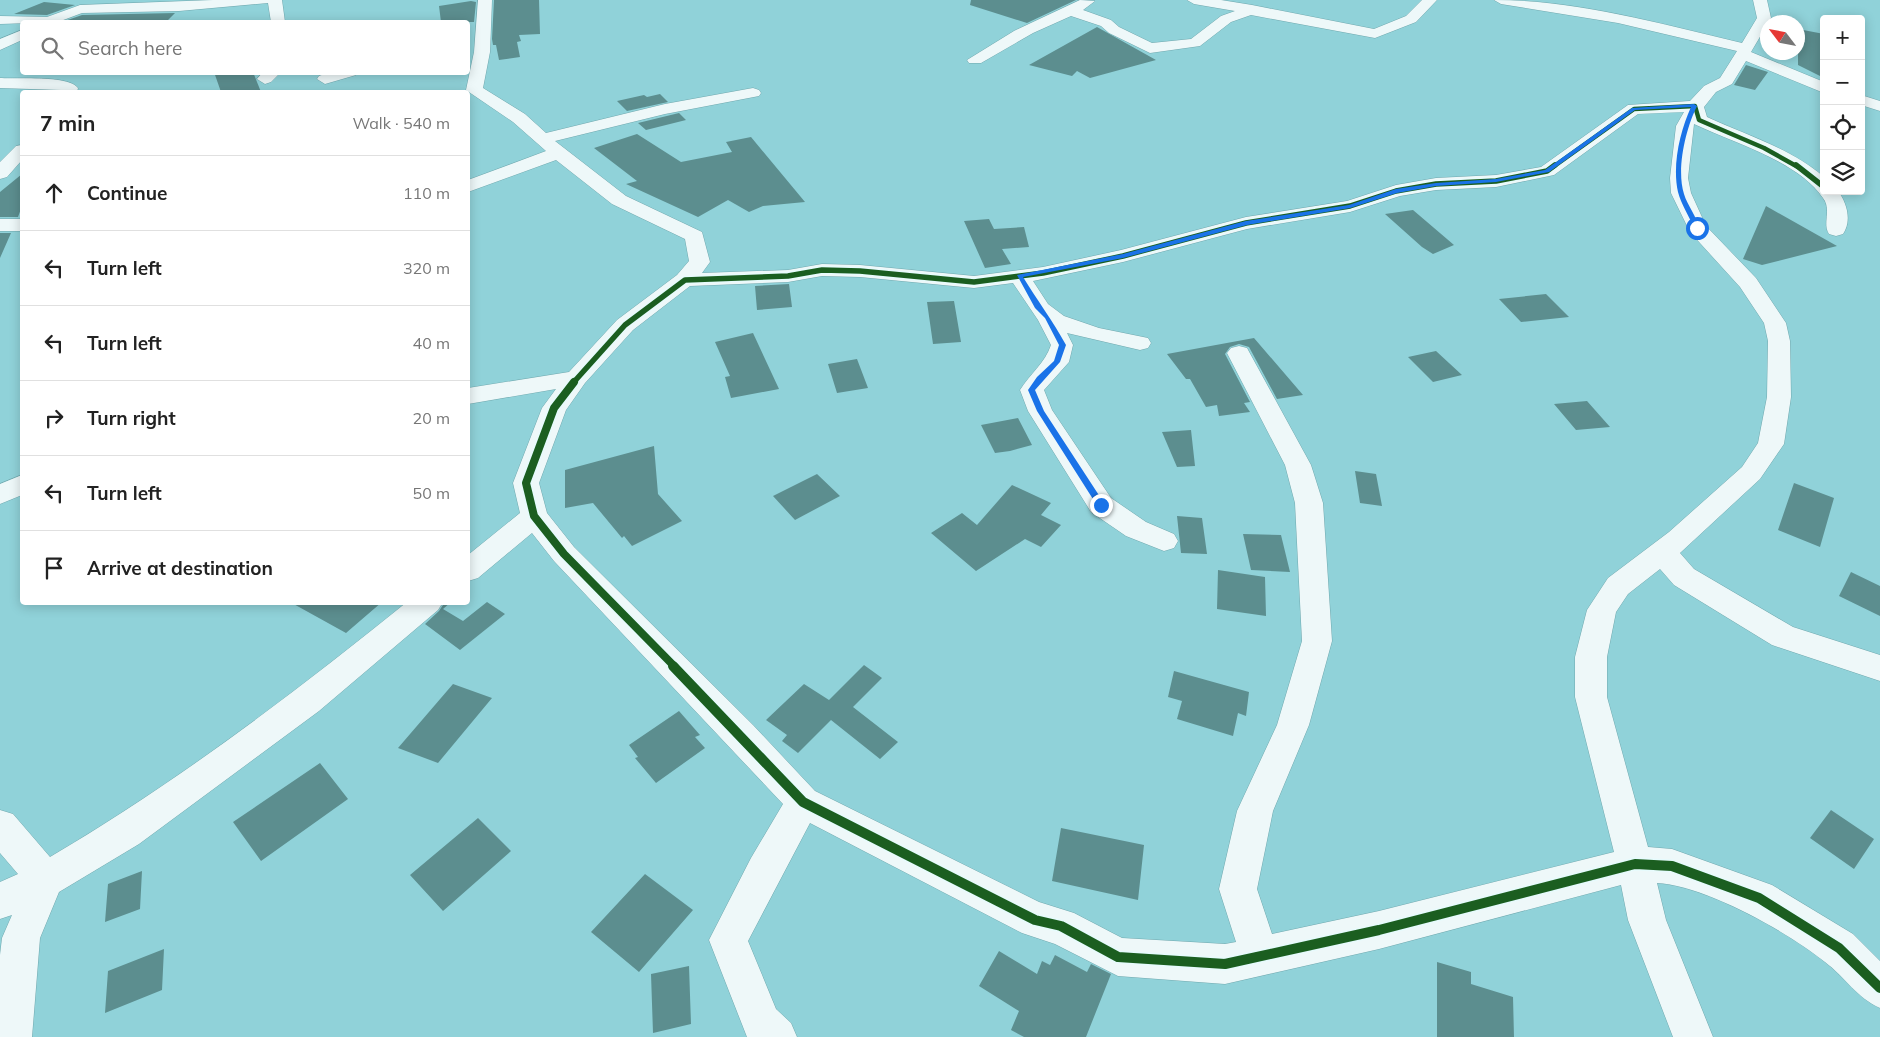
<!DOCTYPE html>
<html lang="en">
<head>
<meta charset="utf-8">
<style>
  body { margin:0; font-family:Mulish,sans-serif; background:#f6f6f6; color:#222 }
  .controls { position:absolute; right:15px; top:15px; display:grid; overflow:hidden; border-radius:5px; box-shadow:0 2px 12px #0003 }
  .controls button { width:45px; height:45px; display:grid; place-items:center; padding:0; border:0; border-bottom:1px solid #e0e0e0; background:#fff; color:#222; font:25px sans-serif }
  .compass { position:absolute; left:1760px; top:15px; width:45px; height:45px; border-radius:50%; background:#fff; box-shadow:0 2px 12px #0003; rotate:302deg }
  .stop { position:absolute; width:15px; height:15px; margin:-11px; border:4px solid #1a73e8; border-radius:50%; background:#fff }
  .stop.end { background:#1a73e8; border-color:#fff; box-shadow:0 1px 5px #0008 }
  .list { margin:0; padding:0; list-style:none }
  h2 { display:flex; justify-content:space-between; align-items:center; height:65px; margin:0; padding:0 20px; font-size:21px }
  h2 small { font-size:16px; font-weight:400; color:#767676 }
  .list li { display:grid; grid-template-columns:32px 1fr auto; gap:15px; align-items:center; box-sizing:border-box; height:75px; padding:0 20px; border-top:1px solid #e0e0e0 }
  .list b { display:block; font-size:19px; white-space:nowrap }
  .list em { font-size:16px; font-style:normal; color:#767676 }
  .icon { flex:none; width:28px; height:28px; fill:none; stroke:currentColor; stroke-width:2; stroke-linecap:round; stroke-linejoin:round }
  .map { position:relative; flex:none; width:1880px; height:1037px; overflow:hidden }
  .search { position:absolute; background:#fff; box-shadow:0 2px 12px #0003; left:20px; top:20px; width:450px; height:55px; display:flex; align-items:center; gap:12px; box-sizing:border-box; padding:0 18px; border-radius:5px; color:#767676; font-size:19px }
  .panel { position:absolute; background:#fff; box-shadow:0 2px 12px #0003; left:20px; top:90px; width:450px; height:515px; border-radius:5px }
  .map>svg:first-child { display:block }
  .building { fill:#5c8e8f }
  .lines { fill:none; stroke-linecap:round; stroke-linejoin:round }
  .minor-casing { stroke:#70a8ae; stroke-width:1 }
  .minor { fill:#eef8f9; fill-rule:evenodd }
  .cycleway-far3-casing { stroke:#e6fbfd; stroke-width:6 }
  .cycleway-far2-casing { stroke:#e6fbfd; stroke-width:8 }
  .cycleway-far1-casing { stroke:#e6fbfd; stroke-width:11 }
  .cycleway-casing { stroke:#e6fbfd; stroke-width:13 }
  .cycleway-far3 { stroke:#1b5e20; stroke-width:4.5 }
  .cycleway-far2 { stroke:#1b5e20; stroke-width:5.5 }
  .cycleway-far1 { stroke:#1b5e20; stroke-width:8 }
  .cycleway { stroke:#1b5e20; stroke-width:10 }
  .route { fill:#1a73e8 }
</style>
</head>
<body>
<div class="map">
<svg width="1880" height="1037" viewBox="0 0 1880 1037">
  <rect width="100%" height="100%" fill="#90d2d9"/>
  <!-- building -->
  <path class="building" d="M494,0H539L540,34L519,35L521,41L517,42L520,57L499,60L496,45H493L492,39Z
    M971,0H1076L1027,23L970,5Z
    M471,1L476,2L474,22H441L439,6Z
    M44,2L75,5L47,15L14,14Z
    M175,13L166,22H62L82,15Z
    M1097,27L1156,60L1090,78L1077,71L1072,76L1029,65Z
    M1798,29L1824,34V78L1798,65Z
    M1746,65L1768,72L1755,90L1734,85Z
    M214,72H253L261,92H221Z
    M660,94L668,102L627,111L617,101L644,95L647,97Z
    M679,113L686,120L646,130L638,123Z
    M637,134L681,162L732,152L726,142L751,137L805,202L763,206L749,212L728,200L698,217L626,184L637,181L594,148Z
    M22,174V206L18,217H0V192Z
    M1766,206L1837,246L1762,265L1743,259Z
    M1413,210L1454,245L1433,254L1422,247L1385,214Z
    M989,219L994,229L1024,227L1029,247L1002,249L1011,264L985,268L964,221Z
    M0,233H11L0,258Z
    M789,284L792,307L757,310L755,286Z
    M1546,294L1569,317L1521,322L1499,299Z
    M954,301L961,342L933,344L927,302Z
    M753,333L779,389L731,398L725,377L730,376L715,342Z
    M1254,338L1303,395L1277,399L1249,347L1239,344L1230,347L1225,354L1250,402L1244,403L1250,412L1219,416L1217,405L1206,407L1190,379H1186L1167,354Z
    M1436,351L1462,375L1433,382L1408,357Z
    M857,359L868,388L837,393L828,364Z
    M1587,401L1610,427L1576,430L1554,404Z
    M1018,418L1032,445L1010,451L995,453L981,425Z
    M1191,430L1195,466L1177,467L1162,432Z
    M654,446L658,494L682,521L632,546L624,536L622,538L593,503L565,508V470Z
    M1355,471L1376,474L1382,506L1360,503Z
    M817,474L840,496L795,520L773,496Z
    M1794,483L1834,498L1820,547L1778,530Z
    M1012,485L1051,503L1041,515L1061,525L1041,547L1025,539L976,571L931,533L962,513L977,525Z
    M1177,516L1202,518L1207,554L1181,553Z
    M1243,534L1281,535L1290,572L1251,570Z
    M1218,570L1265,577L1266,616L1217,609Z
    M1851,572L1880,586V616L1839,596Z
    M290,602H382L346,633Z
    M445,602H451L443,609L463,621L487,602L505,614L460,650L425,624L439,611Z
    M864,665L882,678L853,707L898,742L880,759L831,720L798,753L782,741L787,735L766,720L804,684L829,700Z
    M1174,671L1249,692L1246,716L1238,713L1233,736L1177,719L1182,701L1168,697Z
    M453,684L492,698L438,763L398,748Z
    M679,711L700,735L695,737L705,748L656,783L635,758L638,757L629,745Z
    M320,763L348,799L261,861L233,822Z
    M1831,810L1874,839L1854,869L1810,838Z
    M478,818L511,851L443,911L410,875Z
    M1061,828L1144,845L1138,900L1052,881Z
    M142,871L140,909L105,922L108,884Z
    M645,874L693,910L639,972L591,932Z
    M164,949L162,990L105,1013L108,971Z
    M999,951L1037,974L1042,961L1050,965L1055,955L1087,972L1091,964L1111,974L1086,1037H1024L1011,1030L1019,1011L979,986Z
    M1437,962L1471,972V984L1513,997L1514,1037H1437Z
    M689,966L691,1024L653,1033L651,974Z"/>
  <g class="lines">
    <defs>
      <path id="minor" d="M213,0H282L285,22H271L268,3L179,11L82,13L58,22L0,24V16L47,17L80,5Z
        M478,0H492L490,52L483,88L525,114L546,133L665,104L753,88L759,90L761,93L759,96L665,114L555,141L626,196L702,232L710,262L702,273L788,270L822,264L860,265L974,276L1043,267L1121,250L1246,217L1347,201L1396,185L1436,178L1496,175L1541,167L1628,105L1690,101L1704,86L1720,78L1737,51L1618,23L1501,4L1494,0C1577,0 1661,24 1742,43L1757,18L1753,0H1767L1771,18L1751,52L1824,82V93L1746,61L1732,84L1716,92L1704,107L1707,117C1746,135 1790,148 1824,177V191H1838C1847,203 1852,221 1843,234L1836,236L1829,234C1822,224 1832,209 1823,198C1798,161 1734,143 1694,124L1688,178L1691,193L1706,226L1756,278L1786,323L1790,341L1791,397L1784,444L1760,479L1680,553L1694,569L1793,627L1880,655V681L1772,645L1674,585L1660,569L1628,594L1616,612L1607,657V697L1648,847L1672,849L1772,885L1853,934L1880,961V1008C1857,998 1845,977 1825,962C1788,932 1704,885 1657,883L1666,920L1713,1037H1673L1628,920L1621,885L1379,949L1225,984L1118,976L1055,944L1022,933L810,823L748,941L776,1009L791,1023L797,1037H747L709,940L751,858L783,804L554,561L532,533L478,578L468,581V555L520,513L513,483L542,408L556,389L468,404V388L569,372L617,320L677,275L689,261L685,239L612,204L556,160L468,192V180L546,151L513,122L466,90L474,52ZM1684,112L1676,126L1670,178L1671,193L1690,232L1740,287L1764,323L1768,341L1767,397L1758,443L1742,467L1669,532L1608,578L1587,610L1575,657V697L1614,852L1379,911L1272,934L1257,889L1273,811L1309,725L1332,641L1323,503L1311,465L1247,348L1239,346L1231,348L1227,353L1285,465L1295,503L1302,641L1277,725L1237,811L1219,889L1236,942L1225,944L1122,938L1074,913L1039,902L815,791L753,725L574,547L547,513L539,483L566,410L585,383L633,330L690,286L788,282L822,276L860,277L974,288L1013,283L1038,320L1051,345C1045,363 1030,374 1020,390L1028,411L1091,512L1126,536L1164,551L1174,548L1178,541L1174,534L1146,522L1111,498L1052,410L1044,390L1069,362L1073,345L1067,333L1140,350L1148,348L1151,343L1148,338L1099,328L1064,316L1048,304L1033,281L1123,262L1247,229L1350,212L1400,196L1436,190L1496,187L1554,175L1638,114Z
        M1080,0L1095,1L1083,10L1111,20L1119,27L1152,43L1191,39L1221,16L1235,11L1194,4L1187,0H1221L1252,5L1374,29L1406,16L1422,0H1437L1416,22L1375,38L1251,15L1231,22L1200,46L1150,53L1109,33L1101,26L1071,16L1033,33L981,63H969L967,60L1014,31Z
        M22,30V40L0,50V39Z
        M263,72H281L271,82L265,84L257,79Z
        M330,72H358L356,75L325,84L317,79L319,76Z
        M0,78C16,79 69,75 78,88L77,92H61V90L0,88Z
        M1861,95L1880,101V111L1861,105Z
        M22,145V160L7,177L0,179V162L16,146Z
        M0,219H22V231H0Z
        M22,475V495L0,504V484Z
        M407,602H443L438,610L319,711L139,844L59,892L40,938L32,1037H0V955L2,938L12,915L0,919V882L18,874L0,853V810L13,814L50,857C176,783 293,694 407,602Z"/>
    </defs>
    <!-- minor casing -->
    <use href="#minor" class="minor-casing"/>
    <!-- minor -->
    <use href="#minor" class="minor"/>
    <defs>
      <path id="cycleway-far3" d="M1553,167L1634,109L1695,106L1699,120L1764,148L1798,167"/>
      <path id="cycleway-far2" d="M1796,165L1824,187
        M573,383L625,325L685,280L788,276L822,270L860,271L974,282L1043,273L1123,256L1246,223L1350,206L1396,191L1436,184L1496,181L1547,171L1555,165"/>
      <path id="cycleway-far1" d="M574,382L554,408L526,483L534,516L564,554L675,667"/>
      <path id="cycleway" d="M673,666L803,802L1035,920L1061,926L1118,957L1225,964L1379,930L1635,864L1672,866L1759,898L1839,948L1880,988"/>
    </defs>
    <!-- cycleway-far3 casing -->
    <use href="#cycleway-far3" class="cycleway-far3-casing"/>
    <!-- cycleway-far2 casing -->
    <use href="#cycleway-far2" class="cycleway-far2-casing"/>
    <!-- cycleway-far1 casing -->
    <use href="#cycleway-far1" class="cycleway-far1-casing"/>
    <!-- cycleway casing -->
    <use href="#cycleway" class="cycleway-casing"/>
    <!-- cycleway-far3 -->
    <use href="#cycleway-far3" class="cycleway-far3"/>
    <!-- cycleway-far2 -->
    <use href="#cycleway-far2" class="cycleway-far2"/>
    <!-- cycleway-far1 -->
    <use href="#cycleway-far1" class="cycleway-far1"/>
    <!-- cycleway -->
    <use href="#cycleway" class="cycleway"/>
  </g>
  <!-- route -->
  <path class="route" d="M1694,104L1697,106C1686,128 1676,169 1684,194C1687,205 1698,218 1699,229L1694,228C1689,216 1681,204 1678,192C1672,165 1680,131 1691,107L1635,110L1549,172L1496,182L1436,186L1397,193L1350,208L1247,225L1123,258L1023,277C1037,300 1053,321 1066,345L1060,362L1035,390L1044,411L1104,503V507H1098L1037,411L1028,390L1037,377L1054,361L1059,345L1045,318L1035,308L1017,275L1123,254L1246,221L1349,205L1396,189L1436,183L1496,179L1545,170L1632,108Z"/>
</svg>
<div class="controls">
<button>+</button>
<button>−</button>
<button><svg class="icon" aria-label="locate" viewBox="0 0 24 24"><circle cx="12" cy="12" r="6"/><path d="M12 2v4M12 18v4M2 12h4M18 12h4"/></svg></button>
<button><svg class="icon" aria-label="layers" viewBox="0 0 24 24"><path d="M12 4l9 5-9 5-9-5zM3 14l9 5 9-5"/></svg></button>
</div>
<svg class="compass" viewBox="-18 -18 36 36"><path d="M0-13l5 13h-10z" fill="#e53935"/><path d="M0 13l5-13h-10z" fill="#767676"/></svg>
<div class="stop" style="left:1697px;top:228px"></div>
<div class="stop end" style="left:1101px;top:505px"></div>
<div class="search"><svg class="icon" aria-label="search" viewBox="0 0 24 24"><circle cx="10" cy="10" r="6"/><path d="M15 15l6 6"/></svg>Search here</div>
<section class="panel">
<h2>7 min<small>Walk · 540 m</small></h2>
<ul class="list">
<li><svg class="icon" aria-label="ahead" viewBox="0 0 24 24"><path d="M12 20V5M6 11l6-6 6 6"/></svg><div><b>Continue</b></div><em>110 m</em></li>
<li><svg class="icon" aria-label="left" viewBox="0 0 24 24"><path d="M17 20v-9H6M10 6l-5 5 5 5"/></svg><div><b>Turn left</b></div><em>320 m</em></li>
<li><svg class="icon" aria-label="left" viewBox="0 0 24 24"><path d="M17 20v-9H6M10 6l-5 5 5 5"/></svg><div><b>Turn left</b></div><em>40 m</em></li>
<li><svg class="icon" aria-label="right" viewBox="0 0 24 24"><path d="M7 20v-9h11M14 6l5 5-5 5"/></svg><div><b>Turn right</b></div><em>20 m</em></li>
<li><svg class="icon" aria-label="left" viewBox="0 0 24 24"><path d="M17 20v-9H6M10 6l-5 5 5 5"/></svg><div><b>Turn left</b></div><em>50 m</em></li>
<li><svg class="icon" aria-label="arrive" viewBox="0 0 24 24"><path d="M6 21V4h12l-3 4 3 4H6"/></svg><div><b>Arrive at destination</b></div></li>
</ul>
</section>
</div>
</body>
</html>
